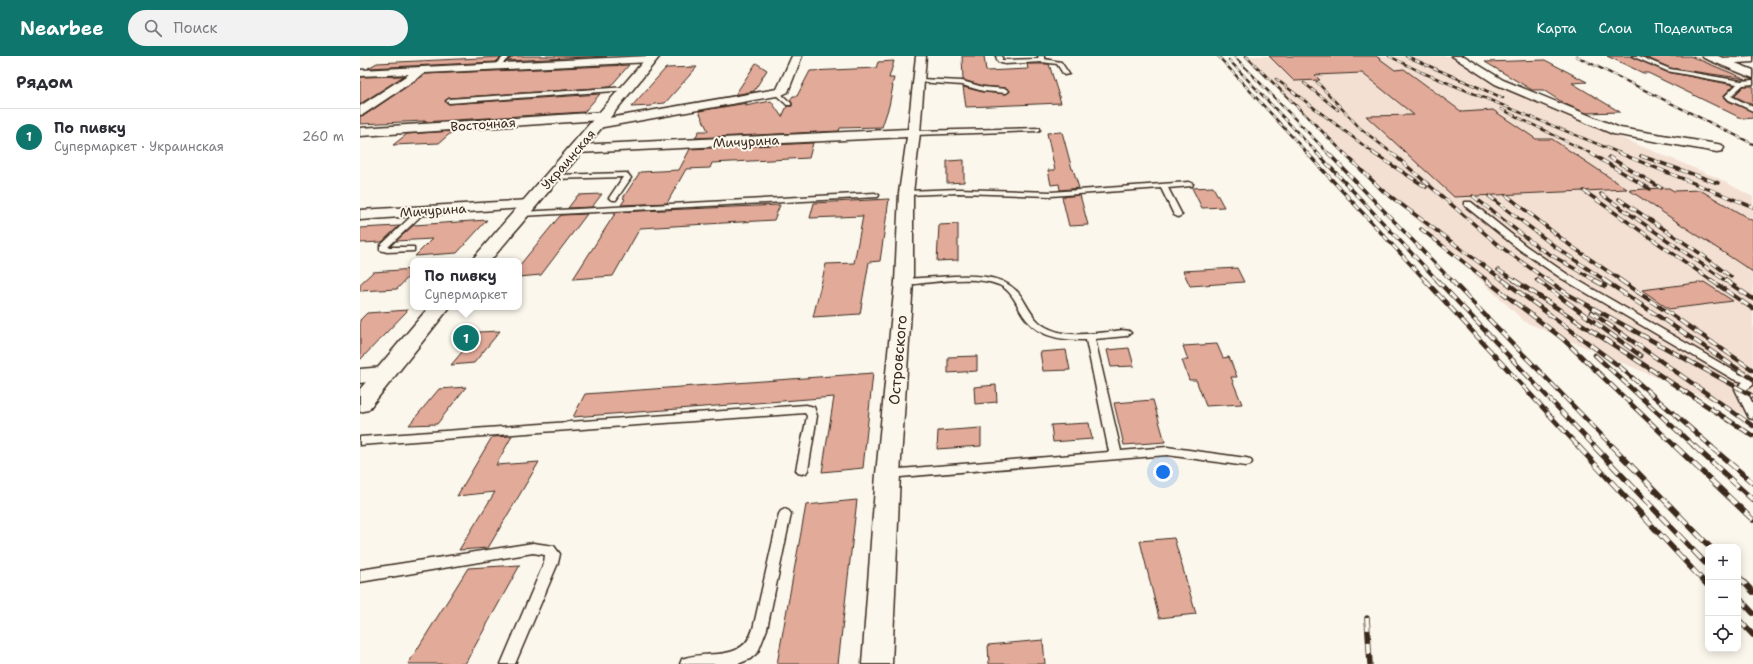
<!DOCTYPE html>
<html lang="ru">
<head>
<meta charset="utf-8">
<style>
  body { margin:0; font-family:"Shantell Sans",sans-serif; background:#f2f2f3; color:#2b2b33 }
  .controls { position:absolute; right:12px; bottom:12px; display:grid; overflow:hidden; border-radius:8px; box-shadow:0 2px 10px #0003 }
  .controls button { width:36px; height:36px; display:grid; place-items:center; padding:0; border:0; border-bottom:1px solid #e1e1e2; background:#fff; color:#2b2b33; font:20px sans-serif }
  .you { position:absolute; left:803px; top:416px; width:14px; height:14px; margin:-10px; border:3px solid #fff; border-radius:50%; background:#1a73e8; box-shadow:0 0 0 6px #1a73e833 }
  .badge { display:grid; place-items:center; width:26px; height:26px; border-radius:50%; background:#0f766e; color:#fff; font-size:13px; font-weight:700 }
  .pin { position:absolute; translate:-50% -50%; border:2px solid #fff; box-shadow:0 1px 4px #0006 }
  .popup { position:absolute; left:50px; top:202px; width:112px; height:52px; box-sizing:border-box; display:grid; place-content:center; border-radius:8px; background:#fff; filter:drop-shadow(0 1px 3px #0005); font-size:13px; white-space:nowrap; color:#7c7c81 }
  .popup b { font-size:15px; color:#2b2b33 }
  .popup::after { content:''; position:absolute; left:50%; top:100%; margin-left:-8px; border:8px solid transparent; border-top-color:#fff }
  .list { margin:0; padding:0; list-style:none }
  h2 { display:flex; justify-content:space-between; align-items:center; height:52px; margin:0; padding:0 16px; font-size:17px }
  h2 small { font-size:13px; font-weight:400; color:#7c7c81 }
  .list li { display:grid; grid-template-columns:26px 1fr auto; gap:12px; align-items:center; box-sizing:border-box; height:56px; padding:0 16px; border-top:1px solid #e1e1e2 }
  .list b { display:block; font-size:15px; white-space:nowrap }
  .list p { margin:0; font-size:13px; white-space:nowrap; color:#7c7c81 }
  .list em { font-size:13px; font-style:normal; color:#7c7c81 }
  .icon { flex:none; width:22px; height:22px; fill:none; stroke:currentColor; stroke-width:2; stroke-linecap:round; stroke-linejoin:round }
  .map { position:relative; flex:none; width:1393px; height:608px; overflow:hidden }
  header { display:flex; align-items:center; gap:24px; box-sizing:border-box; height:56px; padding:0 20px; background:#0f766e; color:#fff }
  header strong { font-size:19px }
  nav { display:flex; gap:22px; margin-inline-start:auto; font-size:14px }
  .search { width:280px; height:36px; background:#f2f2f3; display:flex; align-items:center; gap:10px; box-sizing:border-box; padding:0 14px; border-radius:22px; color:#7c7c81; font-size:15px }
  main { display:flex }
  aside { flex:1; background:#fff }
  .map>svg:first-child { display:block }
  .built { fill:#f3e0d3 }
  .building { fill:#e1aa99; stroke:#3b2a1e }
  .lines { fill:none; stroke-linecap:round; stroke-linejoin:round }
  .lane-casing { stroke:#3b2a1e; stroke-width:3 }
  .street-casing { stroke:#3b2a1e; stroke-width:3 }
  .secondary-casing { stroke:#3b2a1e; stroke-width:3 }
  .lane { fill:#fbf7ec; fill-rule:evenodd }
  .street { fill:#fbf7ec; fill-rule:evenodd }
  .secondary { fill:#fbf7ec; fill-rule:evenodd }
  .rail-far3-casing { stroke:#3b2a1e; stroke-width:2.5 }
  .rail-far2-casing { stroke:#3b2a1e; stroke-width:3.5 }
  .rail-far1-casing { stroke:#3b2a1e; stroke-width:4.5 }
  .rail-casing { stroke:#3b2a1e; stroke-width:5.5 }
  .rail-far3 { stroke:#fbf7ec; stroke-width:1.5; stroke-dasharray:5; stroke-linecap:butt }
  .rail-far2 { stroke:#fbf7ec; stroke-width:2.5; stroke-dasharray:7; stroke-linecap:butt }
  .rail-far1 { stroke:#fbf7ec; stroke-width:3; stroke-dasharray:9; stroke-linecap:butt }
  .rail { stroke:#fbf7ec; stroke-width:4; stroke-dasharray:12; stroke-linecap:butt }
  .labels { text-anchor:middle; stroke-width:4; stroke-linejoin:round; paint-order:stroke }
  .far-street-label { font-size:13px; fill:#3b2a1e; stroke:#fbf7ec }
  .street-label { font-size:15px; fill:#3b2a1e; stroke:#fbf7ec }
</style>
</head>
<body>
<header>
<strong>Nearbee</strong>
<div class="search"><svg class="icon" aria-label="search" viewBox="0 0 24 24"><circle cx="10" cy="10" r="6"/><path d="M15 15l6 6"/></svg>Поиск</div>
<nav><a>Карта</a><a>Слои</a><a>Поделиться</a></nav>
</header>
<main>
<aside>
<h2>Рядом<small></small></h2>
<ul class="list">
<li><span class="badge">1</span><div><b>По пивку</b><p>Супермаркет · Украинская</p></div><em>260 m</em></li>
</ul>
</aside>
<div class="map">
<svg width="1393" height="608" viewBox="0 0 1393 608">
  <rect width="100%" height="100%" fill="#fbf7ec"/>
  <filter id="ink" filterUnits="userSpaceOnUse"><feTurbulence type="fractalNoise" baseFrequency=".025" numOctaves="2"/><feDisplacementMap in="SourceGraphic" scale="8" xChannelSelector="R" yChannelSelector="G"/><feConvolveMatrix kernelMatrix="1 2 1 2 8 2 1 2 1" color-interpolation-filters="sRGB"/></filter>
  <g filter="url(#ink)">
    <!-- built -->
    <path class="built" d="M883,0H1091L1137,30L1358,122L1393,141V362L1165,266Z
      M1294,0H1340L1393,21V34L1372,25L1354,26Z"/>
    <!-- building -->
    <path class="building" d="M154,0H247L147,5Z
      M602,0H624L626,15L668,13L667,8H689L701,47L606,51L603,31L623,36L646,38L650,35L646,32L623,30L603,24Z
      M909,0H1016L1035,14L1044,13L1102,56L1133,54L1176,83H1192L1267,133L1094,141L1006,60L1054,59L1002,17L955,19L960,24L934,25Z
      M1247,0H1271L1307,16L1374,29L1364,39V41L1368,45L1393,56V62L1383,63L1288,17H1283Z
      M1283,0H1330L1386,23L1310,12Z
      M141,1L136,6L8,12L17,7Z
      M1185,4L1227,26L1212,27L1260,56L1226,57L1205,48L1183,34H1172L1125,6Z
      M534,5L529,22H534L532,30H533L529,50L522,71L480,72L479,75L335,82L339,75H348L339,55L387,47L385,50L411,45L422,61L427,50H432V47L430,44L433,40H437L450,15L516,12L518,6Z
      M396,7L407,14L394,35L375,39Z
      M269,9L250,31L89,42L85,45L89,48L240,38L224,56L63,66L65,65L0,68V60L5,59L65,18Z
      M337,11L305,47L294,48L292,50L271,51L306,12Z
      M44,20L0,48V21Z
      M1384,30H1393V49L1374,40Z
      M93,75L79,87L33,89L47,78Z
      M702,76L712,113H713L719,132L700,134L699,128L691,129L688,114H695L687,77Z
      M453,87L449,102L352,107L350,112L326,113L307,147L261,149L265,143L263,142L280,116L319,114L330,93Z
      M604,104V126L587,127V105Z
      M853,131L864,151L842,152L832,132Z
      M1301,132H1309L1314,135L1340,134L1393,165V216L1269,134Z
      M242,138L232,151L208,152L218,139Z
      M720,139L728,169L709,170L702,141Z
      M529,143L520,205L509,206L500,258L453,261L466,208L494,207L503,160L450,162L454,147Z
      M420,149L414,164L280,172L253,220L213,223L256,156Z
      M227,158L181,219L159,221V210L199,161L202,159Z
      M127,164L97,197L55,200L72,183L36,185L54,169Z
      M598,168V204L577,205L579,169Z
      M39,170L22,186L0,187V172Z
      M877,212L884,226L830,230L823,215Z
      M53,213V216L37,233L0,235V228L13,216Z
      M1344,226L1373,245L1309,253L1282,234Z
      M48,254L0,304V264L7,257Z
      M140,275L114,307L91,309L119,276Z
      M857,288L863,302L869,301L877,321H871L882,348L846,350L836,324H829L822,304H828L823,290Z
      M769,292L774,310L751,311L747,294Z
      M706,294L710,314L683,315L680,296Z
      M617,300V315L588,317V301Z
      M513,317L503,412L462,416L474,341L213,361L225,338Z
      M636,329L637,346L615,348L614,331Z
      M106,331L77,368L49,369L79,333Z
      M793,344L805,386L764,389L754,347Z
      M729,367L732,383L693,386L691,369Z
      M621,372V390L577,393L578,375Z
      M152,380L136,409L179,406L128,492L99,494L135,436L97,440L132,381Z
      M497,444L478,608H417L446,449Z
      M814,482L836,558L799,562L780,485Z
      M160,509L105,608H48L108,512Z
      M683,584L685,608H629L628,589Z"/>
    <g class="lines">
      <defs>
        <path id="lane" d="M145,0H151L137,12H133V10Z
          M636,0H642V4H645L679,3L678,0H684V3L701,6L709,18L704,19L697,8L682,6L645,8L638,6Z
          M1272,0H1279L1310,13L1381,25L1393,24V28L1383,29L1371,40L1393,51V55L1369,44L1365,40L1377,28L1307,15Z
          M560,23L602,25L623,31L646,33L649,35L646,37L623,35L602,29L558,26V24Z
          M267,31L269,32V34L89,47L86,45L89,43Z
          M415,36H419L431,47V49H427L415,38Z
          M680,72V74L678,75L554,79L551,77L554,75Z
          M266,117L268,118L271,122L256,144H253L249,142L263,121L193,123L189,121L193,119Z
          M829,126L833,128L832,130L808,132L822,159L818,161L814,159L801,132L691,140L599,137L546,139L542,137L546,135L599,133L691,136Z
          M515,137L519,139L518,141L161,160L157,158L161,156Z
          M1105,146H1111L1166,190L1207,218L1381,319L1393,322V329L1386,334L1393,348V363L1389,362L1375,333L1383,326L1373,323L1201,222L1160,194L1105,150Z
          M60,152H63L67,154L28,191H54V195L27,196L20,194V190Z
          M594,220C620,219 650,219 664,245C671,257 677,268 690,273C708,281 730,278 748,276C755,275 763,273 769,275L771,277L766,280L735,283L761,395L807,391L886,402L890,403L892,406L890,409L886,410L807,399L528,422L524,421L522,418L524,415L528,414L749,396L726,284C698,284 675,281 660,254C655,244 650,234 639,229C613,218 571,227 544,229L540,226L544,223Z
          M446,349L454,351L457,360L448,414L446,417L442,418L438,417L436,414L447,360L445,357L0,389V381Z
          M425,453L429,455L431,458L407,573L398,596L390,603L378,608H320L322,603C348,593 382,608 393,573L419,458L421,455Z
          M173,487L194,490L200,498L198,507L155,608H141L184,507L185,499L173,497L0,526V514Z"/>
        <path id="street" d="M289,0L295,1L296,3L291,6L65,17L4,58L0,59V50L49,18L0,20V14Z
          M432,0H442L428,36L422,39L238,72L234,71L232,68L234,65L240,64L0,80V72L245,56L249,57L251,60L249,62L417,33Z
          M556,0H566L560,77L553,137V226L540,418L532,608H502L516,418L535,226L539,137L547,81L217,97L212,96L210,93L212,90L217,89L548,73Z
          M1092,0H1104L1143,24L1260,72L1357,88L1362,89L1364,92L1362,95L1357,96L1253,78L1135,28Z
          M1393,0V6L1361,8L1356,5L1361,2Z
          M170,144L175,145L177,148L175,151L0,164V154Z
          M24,311L31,313L34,318L31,323L0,327V313Z"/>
        <path id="secondary" d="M288,0H300L222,96L130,205H111Z
          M1342,0H1358L1393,14V22L1344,2Z
          M69,251H90L8,354L0,356V333Z"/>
      </defs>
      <!-- lane casing -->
      <use href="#lane" class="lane-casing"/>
      <!-- street casing -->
      <use href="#street" class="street-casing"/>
      <!-- secondary casing -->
      <use href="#secondary" class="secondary-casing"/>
      <!-- lane -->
      <use href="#lane" class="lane"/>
      <!-- street -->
      <use href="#street" class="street"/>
      <!-- secondary -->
      <use href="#secondary" class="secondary"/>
      <defs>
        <path id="rail-far3" d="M858,0L948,98
          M874,0L969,98
          M886,0L985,98
          M1029,0L1065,18
          M1046,0L1143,42
          M1216,0L1393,88
          M869,4L958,98
          M1061,16L1262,98
          M916,23L1015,98
          M957,26L1000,72L1033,98
          M944,27L978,54
          M1141,53L1232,98"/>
        <path id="rail-far2" d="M947,97L1066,225
          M957,97L1078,225
          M968,97L1092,225
          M984,97L1022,134L1144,225
          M1013,97L1066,131
          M1032,97L1137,188L1188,225
          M1230,97L1290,133
          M1259,97L1393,151
          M1281,100L1358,127
          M1249,101L1301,132
          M1224,135L1352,225
          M1241,138L1366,225
          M1146,139L1211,190L1262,225
          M1113,140L1179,192L1236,225
          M1129,140L1197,192L1246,225
          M1259,143L1341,198L1371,221
          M1061,173L1128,225
          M1138,214L1156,225"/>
        <path id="rail-far1" d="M1065,224L1219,391
          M1077,224L1235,391
          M1091,224L1253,391
          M1126,224L1203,283L1316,391
          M1143,224L1259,310L1352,391
          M1154,224L1393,380
          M1177,224L1281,300
          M1187,224L1209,239L1393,340
          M1234,224L1245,230
          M1244,224L1393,323
          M1260,224L1393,314
          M1351,224L1393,253
          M1365,224L1393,243
          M1231,256L1393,370
          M1235,299L1335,391"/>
        <path id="rail" d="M1218,390L1348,530
          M1234,390L1348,510
          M1252,390L1350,491
          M1315,390L1393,464
          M1334,390L1393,444
          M1350,390L1393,427
          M1378,520L1393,536
          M1378,541L1393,557
          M1007,562L1010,608
          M1378,563L1393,579"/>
      </defs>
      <!-- rail-far3 casing -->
      <use href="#rail-far3" class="rail-far3-casing"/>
      <!-- rail-far2 casing -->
      <use href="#rail-far2" class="rail-far2-casing"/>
      <!-- rail-far1 casing -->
      <use href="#rail-far1" class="rail-far1-casing"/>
      <!-- rail casing -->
      <use href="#rail" class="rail-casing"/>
      <!-- rail-far3 -->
      <use href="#rail-far3" class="rail-far3"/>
      <!-- rail-far2 -->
      <use href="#rail-far2" class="rail-far2"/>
      <!-- rail-far1 -->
      <use href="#rail-far1" class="rail-far1"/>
      <!-- rail -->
      <use href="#rail" class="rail"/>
    </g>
  </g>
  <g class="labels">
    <!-- far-street labels -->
    <g class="far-street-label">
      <text transform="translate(123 68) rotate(-4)" y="5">Восточная</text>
      <text transform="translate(386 85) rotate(-3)" y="5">Мичурина</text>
      <text transform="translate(208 103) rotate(-49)" y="5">Украинская</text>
      <text transform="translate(73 154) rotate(-4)" y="5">Мичурина</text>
    </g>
    <!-- street labels -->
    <g class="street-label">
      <text transform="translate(538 304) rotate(-85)" y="5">Островского</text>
    </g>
  </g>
</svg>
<div class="controls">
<button>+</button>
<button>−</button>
<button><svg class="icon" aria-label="locate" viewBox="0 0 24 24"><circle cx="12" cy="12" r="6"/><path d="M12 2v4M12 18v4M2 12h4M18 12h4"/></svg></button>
</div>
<div class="you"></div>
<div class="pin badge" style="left:106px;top:282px">1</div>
<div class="popup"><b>По пивку</b>Супермаркет</div>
</div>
</main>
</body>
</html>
